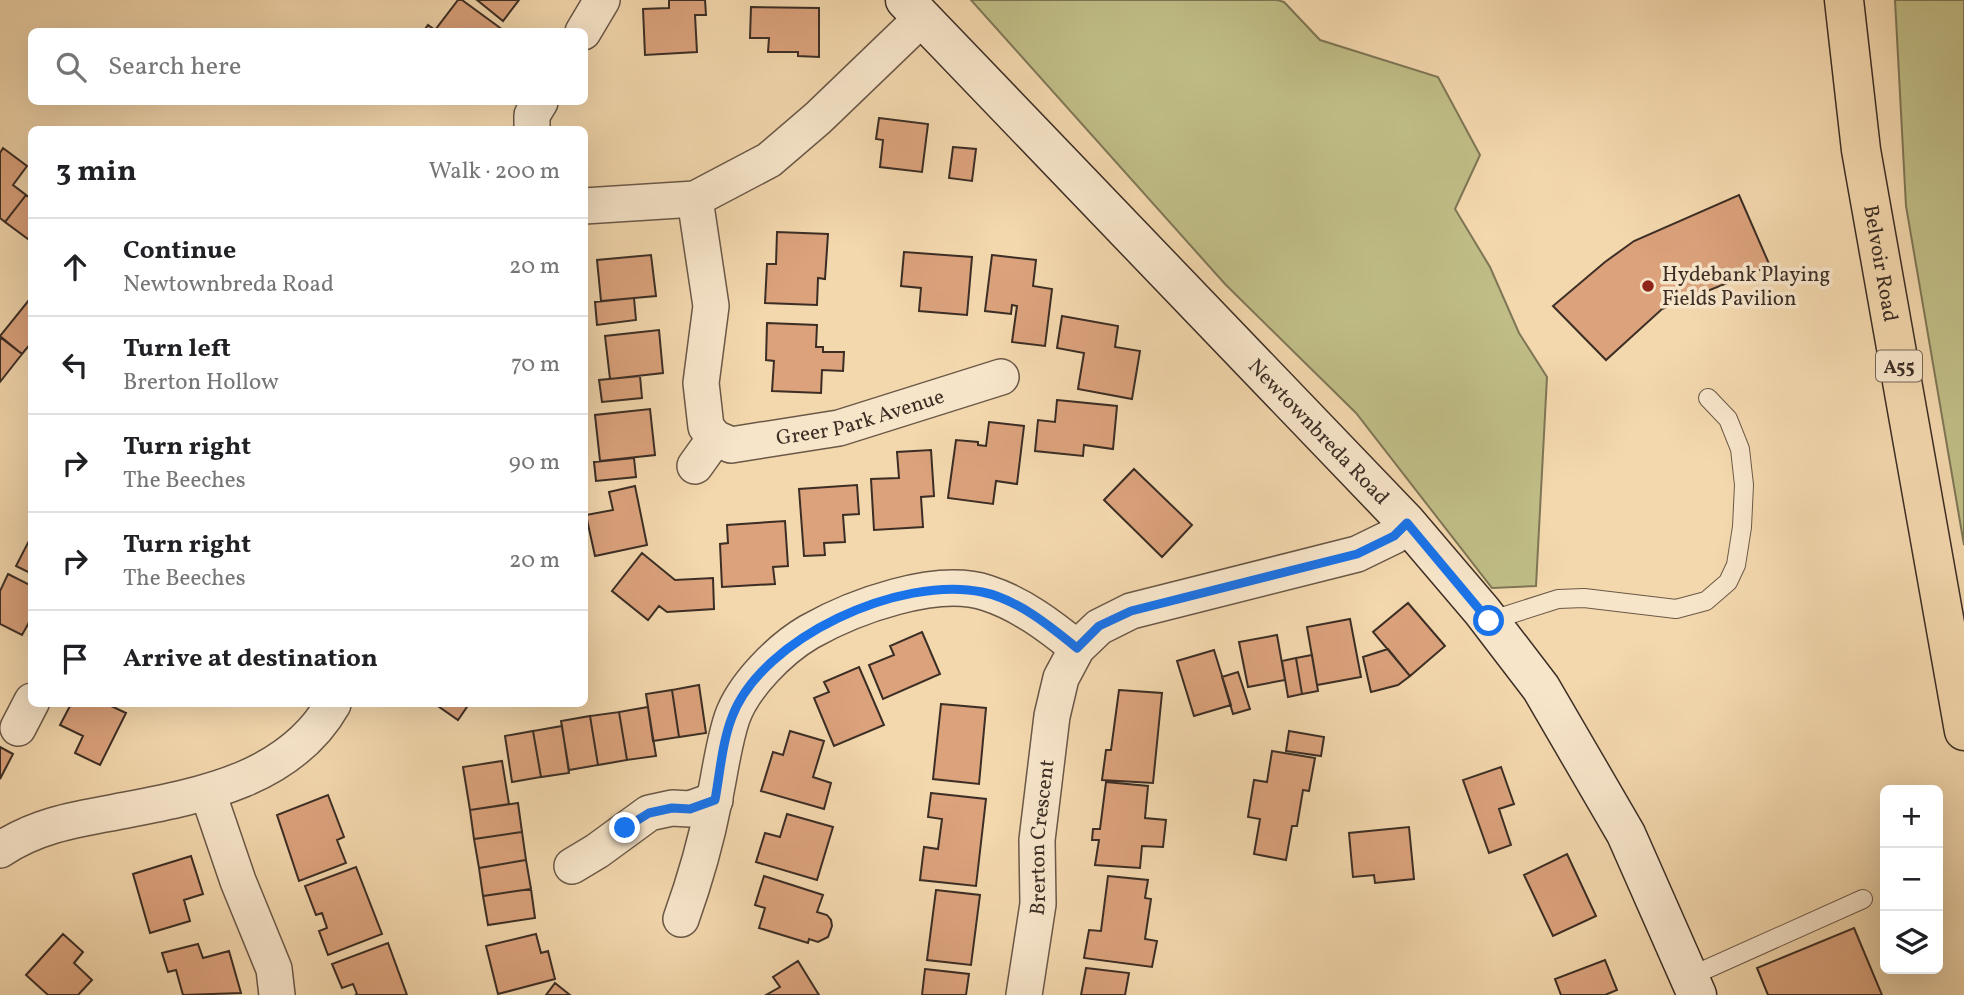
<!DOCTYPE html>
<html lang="en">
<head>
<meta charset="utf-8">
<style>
  body { margin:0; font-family:Vollkorn,serif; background:#f6f6f6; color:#202124 }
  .controls { position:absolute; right:21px; bottom:21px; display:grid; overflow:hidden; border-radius:10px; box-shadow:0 7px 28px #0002 }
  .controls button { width:63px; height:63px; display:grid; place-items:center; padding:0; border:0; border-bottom:2px solid #e0e0e0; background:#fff; color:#202124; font:35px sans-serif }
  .stop { position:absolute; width:21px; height:21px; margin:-16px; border:5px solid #1a73e8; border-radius:50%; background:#fff }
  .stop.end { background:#1a73e8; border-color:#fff; box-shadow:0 2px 7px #0008 }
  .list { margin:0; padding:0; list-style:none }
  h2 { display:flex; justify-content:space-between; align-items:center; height:91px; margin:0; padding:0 28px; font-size:30px }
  h2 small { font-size:23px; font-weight:400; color:#757577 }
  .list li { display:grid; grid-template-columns:46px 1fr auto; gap:21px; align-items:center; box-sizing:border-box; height:98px; padding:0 28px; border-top:2px solid #e0e0e0 }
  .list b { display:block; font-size:26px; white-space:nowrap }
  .list p { margin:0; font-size:23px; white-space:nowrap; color:#757577 }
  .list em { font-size:23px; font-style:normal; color:#757577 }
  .icon { flex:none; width:38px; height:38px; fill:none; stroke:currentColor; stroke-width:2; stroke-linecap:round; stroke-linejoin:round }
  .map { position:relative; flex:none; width:1964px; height:995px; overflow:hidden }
  .search { position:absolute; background:#fff; box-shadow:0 7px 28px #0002; left:28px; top:28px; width:560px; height:77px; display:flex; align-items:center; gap:18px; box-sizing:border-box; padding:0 24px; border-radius:10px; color:#757577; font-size:26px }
  .panel { position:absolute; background:#fff; box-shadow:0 7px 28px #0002; left:28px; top:126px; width:560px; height:581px; border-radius:10px }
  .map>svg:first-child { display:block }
  .green { fill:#c0bd86; stroke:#7e7656; stroke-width:2 }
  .building { fill:#dba27c; stroke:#3c2e25; stroke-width:2 }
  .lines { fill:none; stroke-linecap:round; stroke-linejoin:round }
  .lane-casing { stroke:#6a5847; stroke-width:20 }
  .street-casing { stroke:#6a5847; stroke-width:38 }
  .secondary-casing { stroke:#3c2e25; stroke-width:41 }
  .highway-casing { stroke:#3c2e25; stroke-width:41 }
  .lane { stroke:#f7e5ca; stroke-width:18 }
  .street { stroke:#f7e5ca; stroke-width:35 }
  .secondary { stroke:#f7e5ca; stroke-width:38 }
  .highway { stroke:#f3d7ad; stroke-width:38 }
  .route { stroke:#1a73e8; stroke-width:9 }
  .poi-dot { fill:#8f2418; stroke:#f7e5ca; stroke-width:2.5 }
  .labels { text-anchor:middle; stroke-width:7; stroke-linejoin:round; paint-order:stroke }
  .shield { fill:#f7e5ca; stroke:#746556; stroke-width:2 }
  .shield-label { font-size:19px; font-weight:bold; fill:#3c2e25 }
  .street-label { font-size:21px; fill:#3c2e25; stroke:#f7e5ca }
  .poi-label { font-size:21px; fill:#3c2e25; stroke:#f7e5ca; text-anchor:start }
</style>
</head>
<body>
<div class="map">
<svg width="1964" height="995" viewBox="0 0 1964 995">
  <rect width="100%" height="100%" fill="#f3d7ad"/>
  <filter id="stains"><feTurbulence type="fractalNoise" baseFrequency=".00286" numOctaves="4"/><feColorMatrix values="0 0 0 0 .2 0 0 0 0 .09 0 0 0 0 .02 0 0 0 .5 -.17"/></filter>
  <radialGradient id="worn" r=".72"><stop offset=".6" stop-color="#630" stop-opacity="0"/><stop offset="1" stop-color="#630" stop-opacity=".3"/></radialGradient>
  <!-- green -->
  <path class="green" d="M971,0H1277L1284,2L1320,40L1438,77L1480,155L1455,209L1490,267L1519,333L1547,377L1536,586L1492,588L1356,413L1225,284Z
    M1895,0H1964V545L1906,206Z"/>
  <!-- building -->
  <path class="building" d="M458,0H462L503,30L423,32L428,25L435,30Z
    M477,0H519L503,21Z
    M669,0H705L706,15H695L697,52L645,55L643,9L669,8Z
    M751,7L819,8V57L798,56V52H768L769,38H750Z
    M879,118L928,124L922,172L880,167L883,140L876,139Z
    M953,147L976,149L972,181L949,178Z
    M3,148L27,166L13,185L26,195L5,222L0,218V153Z
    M26,195L32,199V242L5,222Z
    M1739,195L1770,266L1662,309L1606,360L1553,306L1605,262L1634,241Z
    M777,232L828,234L825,279L818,278L817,305L765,303L767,264H776Z
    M904,252L972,257L967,315L919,311L921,288L901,286Z
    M651,255L656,296L601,301L597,260Z
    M992,255L1036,260L1033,286L1052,289L1045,346L1012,342L1017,306L1012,305L1011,314L985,311Z
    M634,298L636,320L597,325L595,302Z
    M29,300L32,303V342L22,354L0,336Z
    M1062,316L1118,326L1115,347L1140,351L1132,399L1078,389L1084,353L1057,348Z
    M767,323L817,325L816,347H823V352H844L843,371L822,370L821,393L772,391L774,361L766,360Z
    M659,330L663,373L610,379L605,336Z
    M0,337L22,354L0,382Z
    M640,376L642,398L602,402L599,380Z
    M1057,400L1117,406L1113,449L1084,445L1083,456L1035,451L1038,420L1055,422Z
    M650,409L655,455L600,461L595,415Z
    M989,422L1024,426L1017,484L996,481L993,504L948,498L956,440L978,442V445L986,446Z
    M931,450L934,496L921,497L923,527L874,530L871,479L899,478L897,452Z
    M634,458L636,477L596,481L594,462Z
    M1134,469L1192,525L1162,557L1104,500Z
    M857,485L859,514L843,515L845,542L824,543L825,555L804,556L799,489Z
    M635,486L647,545L595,556L586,515L613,510L609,492Z
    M785,521L788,566L773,567L775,584L722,587L720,544L728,543L727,525Z
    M32,535V574L16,566Z
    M642,553L675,580L713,578L714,609L667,612L659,606L648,620L612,591Z
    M8,574L32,586V617L22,635L0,624V591Z
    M1408,603L1445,646L1410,676L1373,632Z
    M1350,619L1361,677L1317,685L1307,627Z
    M922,632L940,674L883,699L869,665L894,655L890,646Z
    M1277,635L1285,680L1248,687L1239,642Z
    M1388,649L1410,676L1398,685L1371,692L1363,657Z
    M1214,650L1231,705L1194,716L1177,661Z
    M1312,655L1318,691L1302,694L1296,658Z
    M1296,658L1302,694L1288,697L1282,661Z
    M859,667L884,725L834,746L814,698L829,692L824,682Z
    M1238,672L1250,709L1233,714L1222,677Z
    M699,685L706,733L679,737L672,690Z
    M672,690L679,737L653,741L646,694Z
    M1119,690L1162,693L1153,783L1102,780L1106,750H1111Z
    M71,704H107L126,713L100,765L75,753L83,736L60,725Z
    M435,704H469L458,720Z
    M941,704L986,708L979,784L933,779Z
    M648,707L656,756L627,760L619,712Z
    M619,712L627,760L598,765L590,716Z
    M590,716L598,765L569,770L561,721Z
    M562,726L569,773L541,777L533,731Z
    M533,731L541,777L512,782L505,736Z
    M790,731L824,741L813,777L831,783L824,809L761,791L773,752L783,755Z
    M1289,731L1324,737L1321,756L1286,751Z
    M0,747L13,754L0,779Z
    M1272,751L1315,758L1309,791L1303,790L1297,826H1292L1286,860L1254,854L1260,819L1248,817L1254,780L1267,782Z
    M502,761L509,804L470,810L463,767Z
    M1501,767L1514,804L1499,809L1511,845L1489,853L1463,780Z
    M1106,782L1148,786L1145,818L1166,820L1163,847L1142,846L1140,868L1095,865L1099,840H1092L1093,829H1100Z
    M931,793L986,799L976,886L920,880L924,847L938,849L942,819L928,817Z
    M328,795L344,837L337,840L346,863L299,881L277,815Z
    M518,803L522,832L474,839L470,810Z
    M787,814L833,827L817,880L756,862L765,833L780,837Z
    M1409,827L1414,879L1375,883L1374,875L1353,877L1349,833Z
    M522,832L526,860L479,868L474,839Z
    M1567,854L1596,916L1553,936L1524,875Z
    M191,856L203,894L184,900L190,921L150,933L133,874Z
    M526,860L531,889L483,896L479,868Z
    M356,867L382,934L328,955L319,931L327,928L322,913L316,915L305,886Z
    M764,876L823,895L817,912L827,915L831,920L832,926L828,937L818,942L809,939L808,943L759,928L765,908L755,905Z
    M1108,876L1148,880L1145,898L1151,899L1145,939L1157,941L1152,967L1084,958L1089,930L1101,931Z
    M531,889L535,918L488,925L483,896Z
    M936,890L980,895L971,965L927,960Z
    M1854,928L1882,995H1768L1757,968Z
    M63,934L83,952L74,963L92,980L78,995H48L26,975Z
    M536,934L541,953L548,951L555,979L498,994L486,946Z
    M388,943L407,995H355L357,994L353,984L342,988L332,964Z
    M198,944L203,958L229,951L241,993L183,995L176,970L168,972L162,953Z
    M1605,960L1617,990L1605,995H1561L1555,979Z
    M798,961L819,995H766L780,987L773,977Z
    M1086,968L1129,973L1125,995H1081Z
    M925,969L969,974L966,995H922Z
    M555,983L570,995H546Z"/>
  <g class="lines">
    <defs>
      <path id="lane" d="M1489,621L1558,599L1584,598L1676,609L1706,601L1728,582L1736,565L1742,527L1744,485L1740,449L1728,419L1708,398
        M1689,977L1863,899"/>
      <g id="street">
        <path d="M583,32L602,0"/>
        <path d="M532,130V115L540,102"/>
        <path id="s1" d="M695,199L711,306L701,383L706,427L715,438L731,445L839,428L1001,377"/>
        <path d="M584,206L695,199L769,160L818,118L922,18"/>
        <path d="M695,466L715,438"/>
        <path d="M18,728L32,701"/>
        <path d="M208,793L238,881L274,969L277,995"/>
        <path d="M0,850C34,827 71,820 111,813C193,797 288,783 333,704"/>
        <path d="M572,866L597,851L649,813L672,808L690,809L715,800"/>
        <path d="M681,919C695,880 706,842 714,801C720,774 723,745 732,718C743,686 780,649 809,632C853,607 937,576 987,593C1021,604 1050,626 1077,648"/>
        <path id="s2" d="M1024,995L1038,904L1037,840L1052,716L1061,678L1077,648L1099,627L1131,611L1357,554L1394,536L1407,523"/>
      </g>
      <g id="secondary">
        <path id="s3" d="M905,0L1407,523L1482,611L1541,688L1626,834L1697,995"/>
      </g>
      <g id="highway">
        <path id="s4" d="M1844,0L1861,150L1964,731"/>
      </g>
    </defs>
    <!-- lane casing -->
    <use href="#lane" class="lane-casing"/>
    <!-- street casing -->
    <use href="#street" class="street-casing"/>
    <!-- secondary casing -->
    <use href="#secondary" class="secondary-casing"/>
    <!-- highway casing -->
    <use href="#highway" class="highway-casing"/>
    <!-- lane -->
    <use href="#lane" class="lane"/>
    <!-- street -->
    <use href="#street" class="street"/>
    <!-- secondary -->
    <use href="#secondary" class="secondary"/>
    <!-- highway -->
    <use href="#highway" class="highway"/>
  </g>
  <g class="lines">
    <!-- route -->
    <path class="route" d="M625,828L649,813L672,808L690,809L715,800C720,773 722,743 732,717C762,637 901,575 982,592C1017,599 1050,626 1077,648L1099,626L1131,611L1357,554L1394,536L1407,523L1489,621"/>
  </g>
  <!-- markers -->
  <circle class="poi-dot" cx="1648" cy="286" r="7"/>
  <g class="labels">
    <!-- shield labels -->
    <rect class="shield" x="1876" y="350.5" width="46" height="31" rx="5"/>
    <g class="shield-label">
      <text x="1899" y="373">A55</text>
    </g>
    <!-- street labels -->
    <g class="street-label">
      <text dy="7" stroke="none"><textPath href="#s4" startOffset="266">Belvoir Road</textPath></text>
      <text dy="7" stroke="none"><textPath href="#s1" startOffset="394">Greer Park Avenue</textPath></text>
      <text dy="7" stroke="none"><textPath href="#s3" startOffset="598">Newtownbreda Road</textPath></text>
      <text dy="7" stroke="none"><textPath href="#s2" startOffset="159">Brerton Crescent</textPath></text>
    </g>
    <!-- poi labels -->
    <g class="poi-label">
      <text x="1662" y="281">Hydebank Playing<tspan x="1662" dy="24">Fields Pavilion</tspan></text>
    </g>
  </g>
  <rect width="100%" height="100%" filter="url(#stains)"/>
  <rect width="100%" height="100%" fill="url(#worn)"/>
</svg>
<div class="controls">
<button>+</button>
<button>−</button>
<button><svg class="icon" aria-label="layers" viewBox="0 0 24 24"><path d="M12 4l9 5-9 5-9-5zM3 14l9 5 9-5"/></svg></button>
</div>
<div class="stop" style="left:1489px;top:621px"></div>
<div class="stop end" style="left:625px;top:828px"></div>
<div class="search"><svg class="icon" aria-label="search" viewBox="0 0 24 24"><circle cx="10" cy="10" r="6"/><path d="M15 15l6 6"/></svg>Search here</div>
<section class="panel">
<h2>3 min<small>Walk · 200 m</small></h2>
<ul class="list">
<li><svg class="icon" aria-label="ahead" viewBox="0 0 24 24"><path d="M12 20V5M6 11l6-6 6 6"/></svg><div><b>Continue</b><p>Newtownbreda Road</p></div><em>20 m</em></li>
<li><svg class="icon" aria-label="left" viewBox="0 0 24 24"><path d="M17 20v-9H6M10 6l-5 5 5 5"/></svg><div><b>Turn left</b><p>Brerton Hollow</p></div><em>70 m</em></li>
<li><svg class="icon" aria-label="right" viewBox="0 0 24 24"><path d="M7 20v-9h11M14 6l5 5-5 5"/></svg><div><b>Turn right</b><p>The Beeches</p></div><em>90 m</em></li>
<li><svg class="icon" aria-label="right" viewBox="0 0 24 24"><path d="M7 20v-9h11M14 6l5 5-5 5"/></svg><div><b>Turn right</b><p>The Beeches</p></div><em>20 m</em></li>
<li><svg class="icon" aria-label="arrive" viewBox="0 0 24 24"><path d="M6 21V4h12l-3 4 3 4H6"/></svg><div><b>Arrive at destination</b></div></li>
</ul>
</section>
</div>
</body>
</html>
